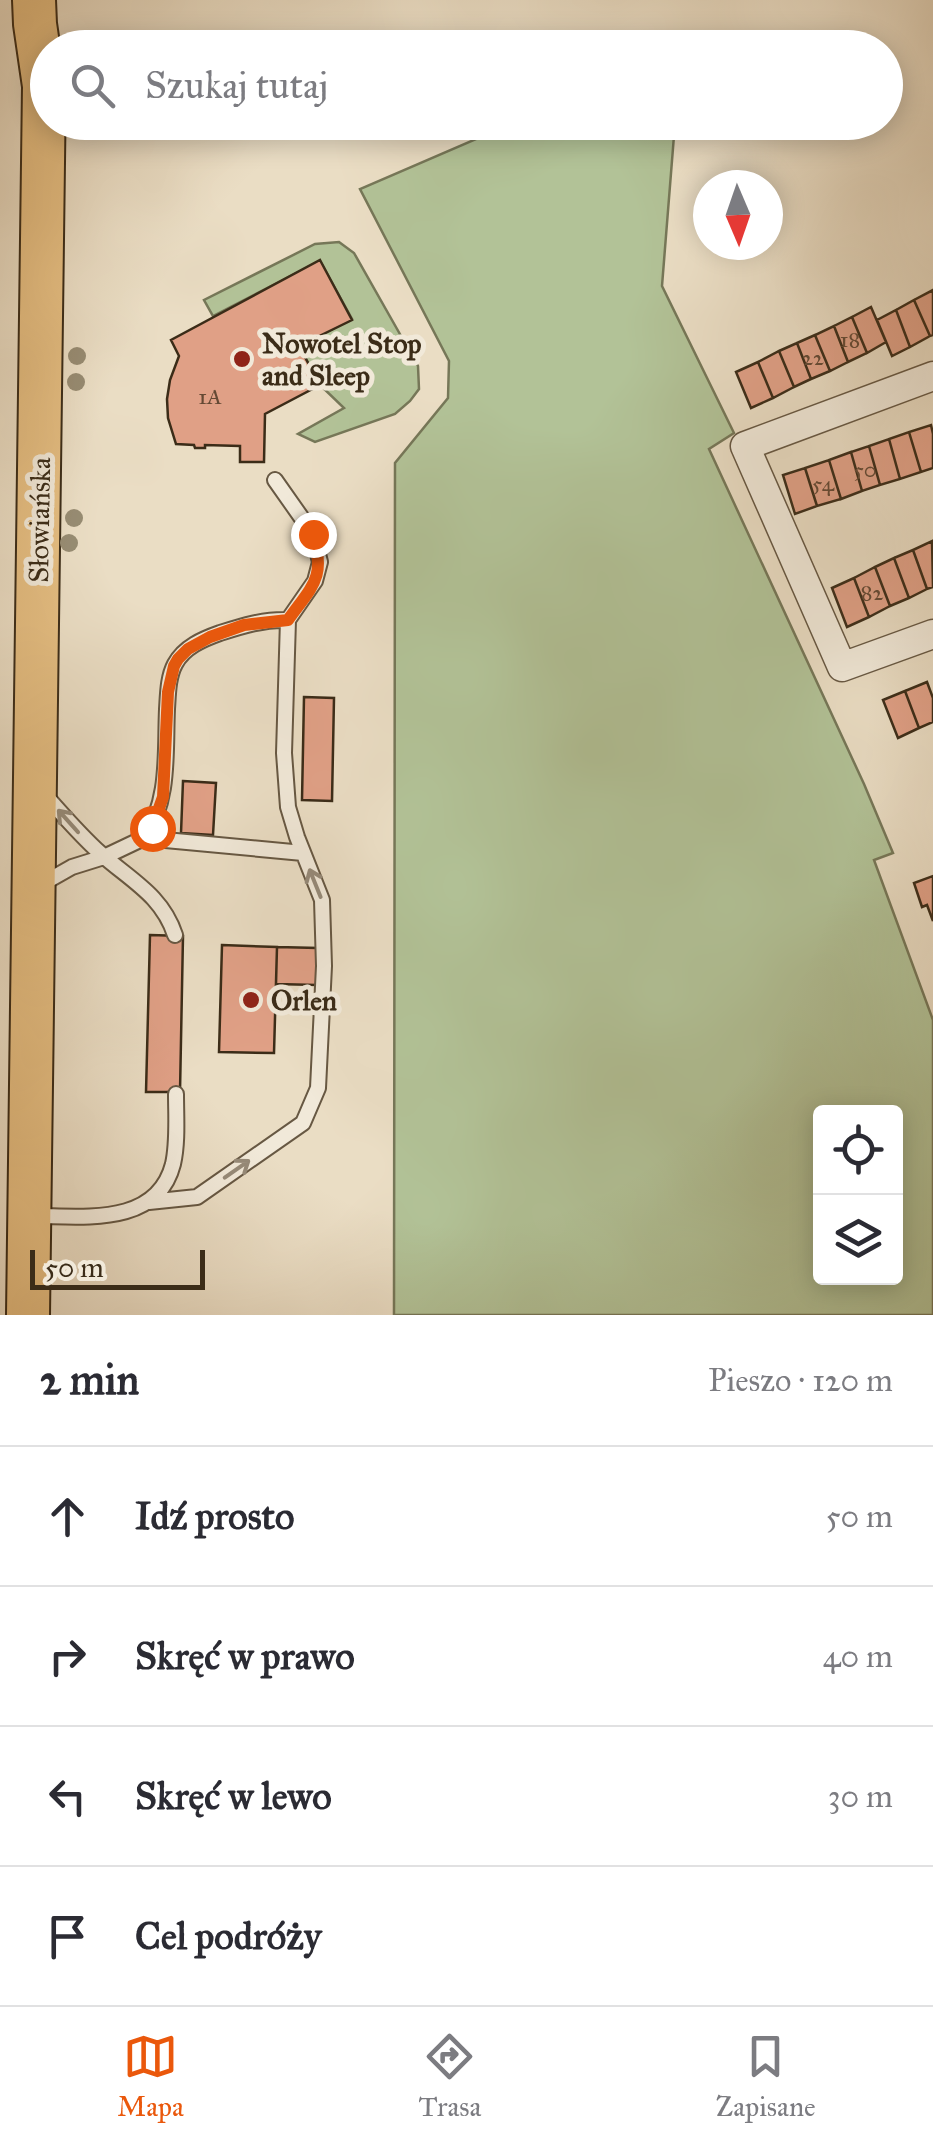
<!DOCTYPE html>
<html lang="pl">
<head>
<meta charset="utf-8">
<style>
  body { margin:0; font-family:"IM FELL Great Primer",serif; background:#f2f2f3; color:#2b2b33 }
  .controls { position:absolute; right:30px; bottom:30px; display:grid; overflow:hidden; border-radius:10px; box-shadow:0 5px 25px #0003 }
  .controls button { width:90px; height:90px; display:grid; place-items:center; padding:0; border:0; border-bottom:2px solid #e1e1e2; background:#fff; color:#2b2b33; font:50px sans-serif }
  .compass { position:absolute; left:693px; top:170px; width:90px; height:90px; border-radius:50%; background:#fff; box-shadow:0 5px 25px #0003; rotate:178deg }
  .scale { position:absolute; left:30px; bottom:25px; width:175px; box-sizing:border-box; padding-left:10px; border:5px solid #3b2c18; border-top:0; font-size:28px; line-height:35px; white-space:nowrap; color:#3b2c18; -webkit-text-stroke:8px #f1e9d9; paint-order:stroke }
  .stop { position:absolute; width:30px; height:30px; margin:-22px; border:8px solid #ea580c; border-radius:50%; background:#fff }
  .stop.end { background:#ea580c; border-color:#fff; box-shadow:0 2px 10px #0008 }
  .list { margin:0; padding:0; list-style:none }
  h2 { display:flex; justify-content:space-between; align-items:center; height:130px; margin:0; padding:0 40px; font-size:42px }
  h2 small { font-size:32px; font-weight:400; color:#7c7c81 }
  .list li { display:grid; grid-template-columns:65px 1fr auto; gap:30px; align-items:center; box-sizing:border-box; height:140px; padding:0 40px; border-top:2px solid #e1e1e2 }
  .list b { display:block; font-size:38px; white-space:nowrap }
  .list em { font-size:32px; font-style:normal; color:#7c7c81 }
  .icon { flex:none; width:55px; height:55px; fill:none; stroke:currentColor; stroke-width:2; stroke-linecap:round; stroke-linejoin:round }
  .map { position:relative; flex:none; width:933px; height:1315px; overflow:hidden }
  .search { position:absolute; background:#fff; box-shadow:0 5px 25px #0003; left:30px; right:30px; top:30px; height:110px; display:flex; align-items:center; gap:25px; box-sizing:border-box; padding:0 35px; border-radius:55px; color:#7c7c81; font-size:38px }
  .sheet { height:690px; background:#fff }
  nav { display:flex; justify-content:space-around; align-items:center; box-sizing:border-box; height:140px; border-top:2px solid #e1e1e2; background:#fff; font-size:28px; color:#7c7c81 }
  nav a { display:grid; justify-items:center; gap:5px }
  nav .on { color:#ea580c }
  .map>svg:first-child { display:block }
  .green { fill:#b2c297; stroke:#767758; stroke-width:2.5; fill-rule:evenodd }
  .building { fill:#e0a086; stroke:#3b2c18; stroke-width:2.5 }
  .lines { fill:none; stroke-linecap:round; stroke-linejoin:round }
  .lane-casing { stroke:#675843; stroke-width:18 }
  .street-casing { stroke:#675843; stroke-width:31 }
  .primary-casing { stroke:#3b2c18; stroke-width:46 }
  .lane { stroke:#f1e9d9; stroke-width:14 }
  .street { stroke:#f1e9d9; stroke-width:28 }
  .primary { stroke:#e5be82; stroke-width:42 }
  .tree { fill:#978c73 }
  .oneway { stroke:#968a78 }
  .route { stroke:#ea580c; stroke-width:12 }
  .poi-dot { fill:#8f2418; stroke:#f1e9d9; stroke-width:4 }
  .labels { text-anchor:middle; stroke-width:10; stroke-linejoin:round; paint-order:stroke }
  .number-label { font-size:22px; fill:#644934 }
  .poi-label { font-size:28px; font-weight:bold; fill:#3b2c18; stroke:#f1e9d9; text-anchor:start }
  .street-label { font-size:28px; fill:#3b2c18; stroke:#f1e9d9 }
</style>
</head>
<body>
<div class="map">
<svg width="933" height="1315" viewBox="0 0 933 1315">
  <rect width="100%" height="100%" fill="#eaddc4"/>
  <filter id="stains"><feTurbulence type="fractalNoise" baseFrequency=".002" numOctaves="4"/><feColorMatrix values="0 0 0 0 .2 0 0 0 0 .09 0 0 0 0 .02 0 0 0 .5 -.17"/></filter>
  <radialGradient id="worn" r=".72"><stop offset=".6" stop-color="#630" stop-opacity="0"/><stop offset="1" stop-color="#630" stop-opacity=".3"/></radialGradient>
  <!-- green -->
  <path class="green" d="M513,123H675L662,286L734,433L709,449L864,784L893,853L874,860L933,1020V1315H394L395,463L448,398L449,361L360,189ZM896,1112V1278H820V1112Z
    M339,242L354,253L418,366L419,389L410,401L395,414L315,442L298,434L344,408L320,385L299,346L352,319L320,261L213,316L204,300L315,244Z"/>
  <!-- building -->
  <path class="building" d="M320,260L352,320L299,346L320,385L265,414L264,462H240V446L205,445V448H195L194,445L176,444L168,418L167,399L170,380L179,356L171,340Z
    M933,290V335L930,336L914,300Z
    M914,300L930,336L910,347L896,310Z
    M871,307L886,342L867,353L852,317Z
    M896,310L910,347L892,356L877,320Z
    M852,317L867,353L848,362L834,326Z
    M834,326L848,362L830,371L815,335Z
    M815,335L830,371L811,379L797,343Z
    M797,343L811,379L794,387L779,351Z
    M779,351L794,387L773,398L758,362Z
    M758,362L773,398L751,408L736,372Z
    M931,425L933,434V468L921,472L909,432Z
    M909,432L921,472L900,479L889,439Z
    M889,439L900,479L880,485L869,446Z
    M869,446L880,485L862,491L851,452Z
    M851,452L862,491L841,499L829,460Z
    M829,460L841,499L817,506L805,468Z
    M805,468L817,506L795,514L783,475Z
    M932,541L933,587L927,589L913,550Z
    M913,550L927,589L909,598L894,558Z
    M894,558L909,598L890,606L875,567Z
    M875,567L890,606L869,617L854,578Z
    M854,578L869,617L847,627L832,588Z
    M927,682L933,698V722L919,728L905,691Z
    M905,691L919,728L898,738L883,700Z
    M304,697L334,698L332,801L302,800Z
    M183,781L216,783L213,835L181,833Z
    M933,876V921L927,905L922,907L914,883Z
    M150,935L183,936L180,1092H146Z
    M222,945L277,947L274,1053L219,1052Z
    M277,947L318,948L317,985L276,984Z"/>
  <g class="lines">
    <defs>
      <path id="lane" d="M288,620C264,619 242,626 220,633C203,639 184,647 175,664C168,677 168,694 167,709C165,753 170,801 144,838L303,853
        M45,795C63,815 80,835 100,853C130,880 162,895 175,935
        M42,884L72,867L104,857L144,838
        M149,1202L197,1197L303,1123L318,1088L324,966L322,900L297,837L288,807L284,753L288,620L315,581L320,562L313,534L275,480
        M33,1216C83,1216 157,1227 173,1164C178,1142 176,1117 176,1094"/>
      <path id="street" d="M933,376L745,446L842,667L933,634"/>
      <path id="primary" d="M34,0L35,24L44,86
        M28,1315L44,86L48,62"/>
    </defs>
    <!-- lane casing -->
    <use href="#lane" class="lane-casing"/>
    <!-- street casing -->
    <use href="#street" class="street-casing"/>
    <!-- primary casing -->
    <use href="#primary" class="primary-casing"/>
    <!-- lane -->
    <use href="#lane" class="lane"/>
    <!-- street -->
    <use href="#street" class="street"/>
    <!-- primary -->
    <use href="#primary" class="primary"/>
  </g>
  <!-- trees -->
  <g class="tree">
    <circle cx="77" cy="356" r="9"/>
    <circle cx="76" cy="382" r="9"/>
    <circle cx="74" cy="518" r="9"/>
    <circle cx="69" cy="543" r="9"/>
  </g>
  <!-- one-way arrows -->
  <defs><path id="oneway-shaft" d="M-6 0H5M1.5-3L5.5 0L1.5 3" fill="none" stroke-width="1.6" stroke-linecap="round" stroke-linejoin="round" transform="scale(2.5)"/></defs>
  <g class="oneway">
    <use href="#oneway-shaft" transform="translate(68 821) rotate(-132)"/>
    <use href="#oneway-shaft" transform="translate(315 883) rotate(-112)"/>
    <use href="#oneway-shaft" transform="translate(237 1169) rotate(-35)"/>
  </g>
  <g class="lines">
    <!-- route -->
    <path class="route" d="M152,828L163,797L168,692L174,666L178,659L188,649L210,637L244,625L288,620C313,585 326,578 313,534"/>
  </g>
  <!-- markers -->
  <g class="poi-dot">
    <circle cx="242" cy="359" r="10"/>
    <circle cx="251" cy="1000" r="10"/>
  </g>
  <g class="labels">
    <!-- number labels -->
    <g class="number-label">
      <text x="850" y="347">18</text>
      <text x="813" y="365">22</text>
      <text x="210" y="404">1A</text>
      <text x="865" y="477">50</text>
      <text x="823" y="491">54</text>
      <text x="872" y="600">82</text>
    </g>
    <!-- poi labels -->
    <g class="poi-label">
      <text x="262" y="353">Nowotel Stop<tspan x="262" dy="32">and Sleep</tspan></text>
      <text x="271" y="1010">Orlen</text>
    </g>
    <!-- street labels -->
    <g class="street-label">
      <text transform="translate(39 520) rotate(-89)" y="10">Słowiańska</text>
    </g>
  </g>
  <rect width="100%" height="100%" filter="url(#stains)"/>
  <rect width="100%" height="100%" fill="url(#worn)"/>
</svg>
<div class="controls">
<button><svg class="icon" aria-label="locate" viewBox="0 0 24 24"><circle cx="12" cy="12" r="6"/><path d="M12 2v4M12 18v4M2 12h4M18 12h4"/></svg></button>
<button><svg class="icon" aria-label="layers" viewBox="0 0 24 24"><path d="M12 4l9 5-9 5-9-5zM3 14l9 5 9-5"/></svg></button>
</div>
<svg class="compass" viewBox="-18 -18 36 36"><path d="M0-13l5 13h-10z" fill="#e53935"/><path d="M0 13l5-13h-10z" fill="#7c7c81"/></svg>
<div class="scale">50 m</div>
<div class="stop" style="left:152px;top:828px"></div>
<div class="stop end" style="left:313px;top:534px"></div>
<div class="search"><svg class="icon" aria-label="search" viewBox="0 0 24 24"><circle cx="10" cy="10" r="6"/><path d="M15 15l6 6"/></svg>Szukaj tutaj</div>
</div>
<section class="sheet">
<h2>2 min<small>Pieszo · 120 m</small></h2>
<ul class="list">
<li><svg class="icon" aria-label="ahead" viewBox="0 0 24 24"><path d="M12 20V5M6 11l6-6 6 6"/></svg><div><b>Idź prosto</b></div><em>50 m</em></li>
<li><svg class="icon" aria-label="right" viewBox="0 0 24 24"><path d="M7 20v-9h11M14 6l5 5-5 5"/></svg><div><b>Skręć w prawo</b></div><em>40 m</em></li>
<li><svg class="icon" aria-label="left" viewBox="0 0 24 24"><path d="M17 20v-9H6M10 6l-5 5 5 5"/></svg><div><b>Skręć w lewo</b></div><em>30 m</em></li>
<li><svg class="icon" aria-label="arrive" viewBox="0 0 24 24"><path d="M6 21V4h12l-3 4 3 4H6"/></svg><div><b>Cel podróży</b></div></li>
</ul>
</section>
<nav>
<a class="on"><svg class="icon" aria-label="map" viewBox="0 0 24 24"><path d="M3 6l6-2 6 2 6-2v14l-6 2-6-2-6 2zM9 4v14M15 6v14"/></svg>Mapa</a>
<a><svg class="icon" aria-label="directions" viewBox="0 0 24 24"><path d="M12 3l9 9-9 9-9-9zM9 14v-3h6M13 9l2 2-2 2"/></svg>Trasa</a>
<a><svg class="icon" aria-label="saved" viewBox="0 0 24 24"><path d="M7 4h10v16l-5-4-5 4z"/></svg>Zapisane</a>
</nav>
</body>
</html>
